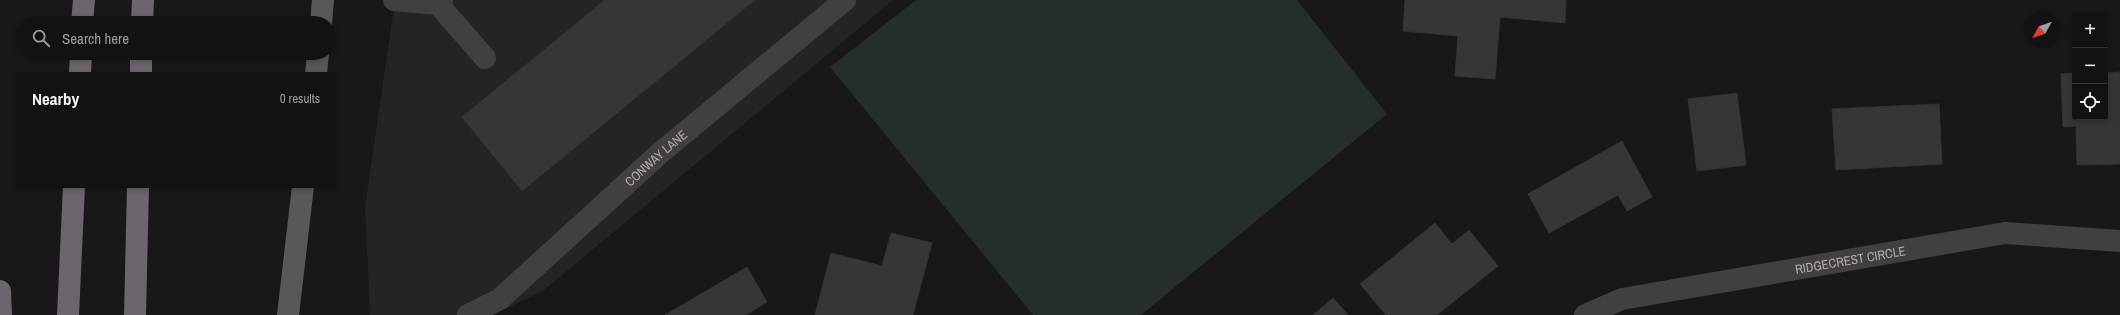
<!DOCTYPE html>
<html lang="en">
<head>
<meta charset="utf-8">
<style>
  body { margin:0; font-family:"Archivo Narrow",sans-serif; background:#201f21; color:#f1f3f6 }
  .controls { position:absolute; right:12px; top:12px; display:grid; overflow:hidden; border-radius:4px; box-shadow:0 2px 6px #0003 }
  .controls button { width:36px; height:36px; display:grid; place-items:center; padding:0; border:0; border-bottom:1px solid #323133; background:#131113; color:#f1f3f6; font:20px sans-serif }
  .compass { position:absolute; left:2024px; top:12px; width:36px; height:36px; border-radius:50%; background:#131113; box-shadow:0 2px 6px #0003; rotate:230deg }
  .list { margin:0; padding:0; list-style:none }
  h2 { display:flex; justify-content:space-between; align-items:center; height:52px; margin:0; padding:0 16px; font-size:17px }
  h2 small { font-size:13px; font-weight:400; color:#9d9da0 }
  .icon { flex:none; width:22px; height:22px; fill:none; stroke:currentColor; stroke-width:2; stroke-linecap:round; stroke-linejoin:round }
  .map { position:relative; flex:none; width:2120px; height:315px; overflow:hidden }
  .search { position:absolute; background:#131113; box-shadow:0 2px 6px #0003; left:16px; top:16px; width:320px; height:44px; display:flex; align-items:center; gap:10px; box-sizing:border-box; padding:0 14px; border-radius:22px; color:#9d9da0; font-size:15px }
  .panel { position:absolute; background:#131113; box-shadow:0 2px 6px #0003; left:16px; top:72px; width:320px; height:116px; border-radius:4px }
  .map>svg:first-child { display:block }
  .built { fill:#262326 }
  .green { fill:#262d2d }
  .building { fill:#383438; stroke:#353135 }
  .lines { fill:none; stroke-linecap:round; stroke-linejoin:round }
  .minor { stroke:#423e42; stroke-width:22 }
  .major { stroke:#5b555c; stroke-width:22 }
  .highway { stroke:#6c656e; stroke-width:22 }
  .labels { text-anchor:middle; stroke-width:3.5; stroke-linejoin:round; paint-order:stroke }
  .street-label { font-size:13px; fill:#b3abb7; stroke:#141214 }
</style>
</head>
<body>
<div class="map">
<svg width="2120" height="315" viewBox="0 0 2120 315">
  <rect width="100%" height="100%" fill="#191719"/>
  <!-- built -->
  <path class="built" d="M395,0H893L543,291L492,315H370L365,207Z"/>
  <!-- green -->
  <path class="green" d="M916,0H1297L1387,114L1141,315H1033L830,67Z"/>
  <!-- building -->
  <path class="building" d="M605,0H755L522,191L462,117Z
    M1405,0H1566L1565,23L1500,17L1495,79L1455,76L1458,36L1403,31Z
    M2120,72V164L2077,165L2076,126L2063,127L2061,74L2075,73V117H2105V73Z
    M1737,93L1746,165L1697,171L1688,99Z
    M1939,104L1942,164L1836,170L1832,109Z
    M1622,141L1652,197L1627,211L1618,195L1549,233L1528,194Z
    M1435,223L1452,244L1469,230L1498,266L1437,315H1386L1360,284Z
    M891,233L932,243L913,315H815L831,253L882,266Z
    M747,267L767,302L746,315H665Z
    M1333,298L1348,315H1313Z"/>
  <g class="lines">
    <!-- minor -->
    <g class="minor">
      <path d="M394,0L438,4L442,0"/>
      <path d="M440,0L438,4L485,58"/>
      <path id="s1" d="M468,315L500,299L659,154L845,0"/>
      <path id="s2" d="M1585,315L1622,299L2005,233L2120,241"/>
    </g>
    <!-- major -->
    <path class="major" d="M321,23L323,0
      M316,74L318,53
      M288,315L303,186"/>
    <!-- highway -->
    <path class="highway" d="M82,23L84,0
      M142,23L143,0
      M80,74L81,53
      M141,74V53
      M0,291L1,315
      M68,315L74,186
      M135,315L138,186"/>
  </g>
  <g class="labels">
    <!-- street labels -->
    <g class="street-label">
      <text dy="5" stroke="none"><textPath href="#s1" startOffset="246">CONWAY LANE</textPath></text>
      <text dy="5" stroke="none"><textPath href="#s2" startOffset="272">RIDGECREST CIRCLE</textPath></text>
    </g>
  </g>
</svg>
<div class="controls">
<button>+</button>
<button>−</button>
<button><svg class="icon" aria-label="locate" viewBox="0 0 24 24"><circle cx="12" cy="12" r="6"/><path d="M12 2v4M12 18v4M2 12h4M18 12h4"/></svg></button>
</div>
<svg class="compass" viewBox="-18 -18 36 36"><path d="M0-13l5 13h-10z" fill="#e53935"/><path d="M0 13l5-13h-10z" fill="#9d9da0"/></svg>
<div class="search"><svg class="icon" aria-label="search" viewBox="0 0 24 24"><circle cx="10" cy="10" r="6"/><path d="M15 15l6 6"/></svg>Search here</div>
<section class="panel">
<h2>Nearby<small>0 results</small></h2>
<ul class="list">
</ul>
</section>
</div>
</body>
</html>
